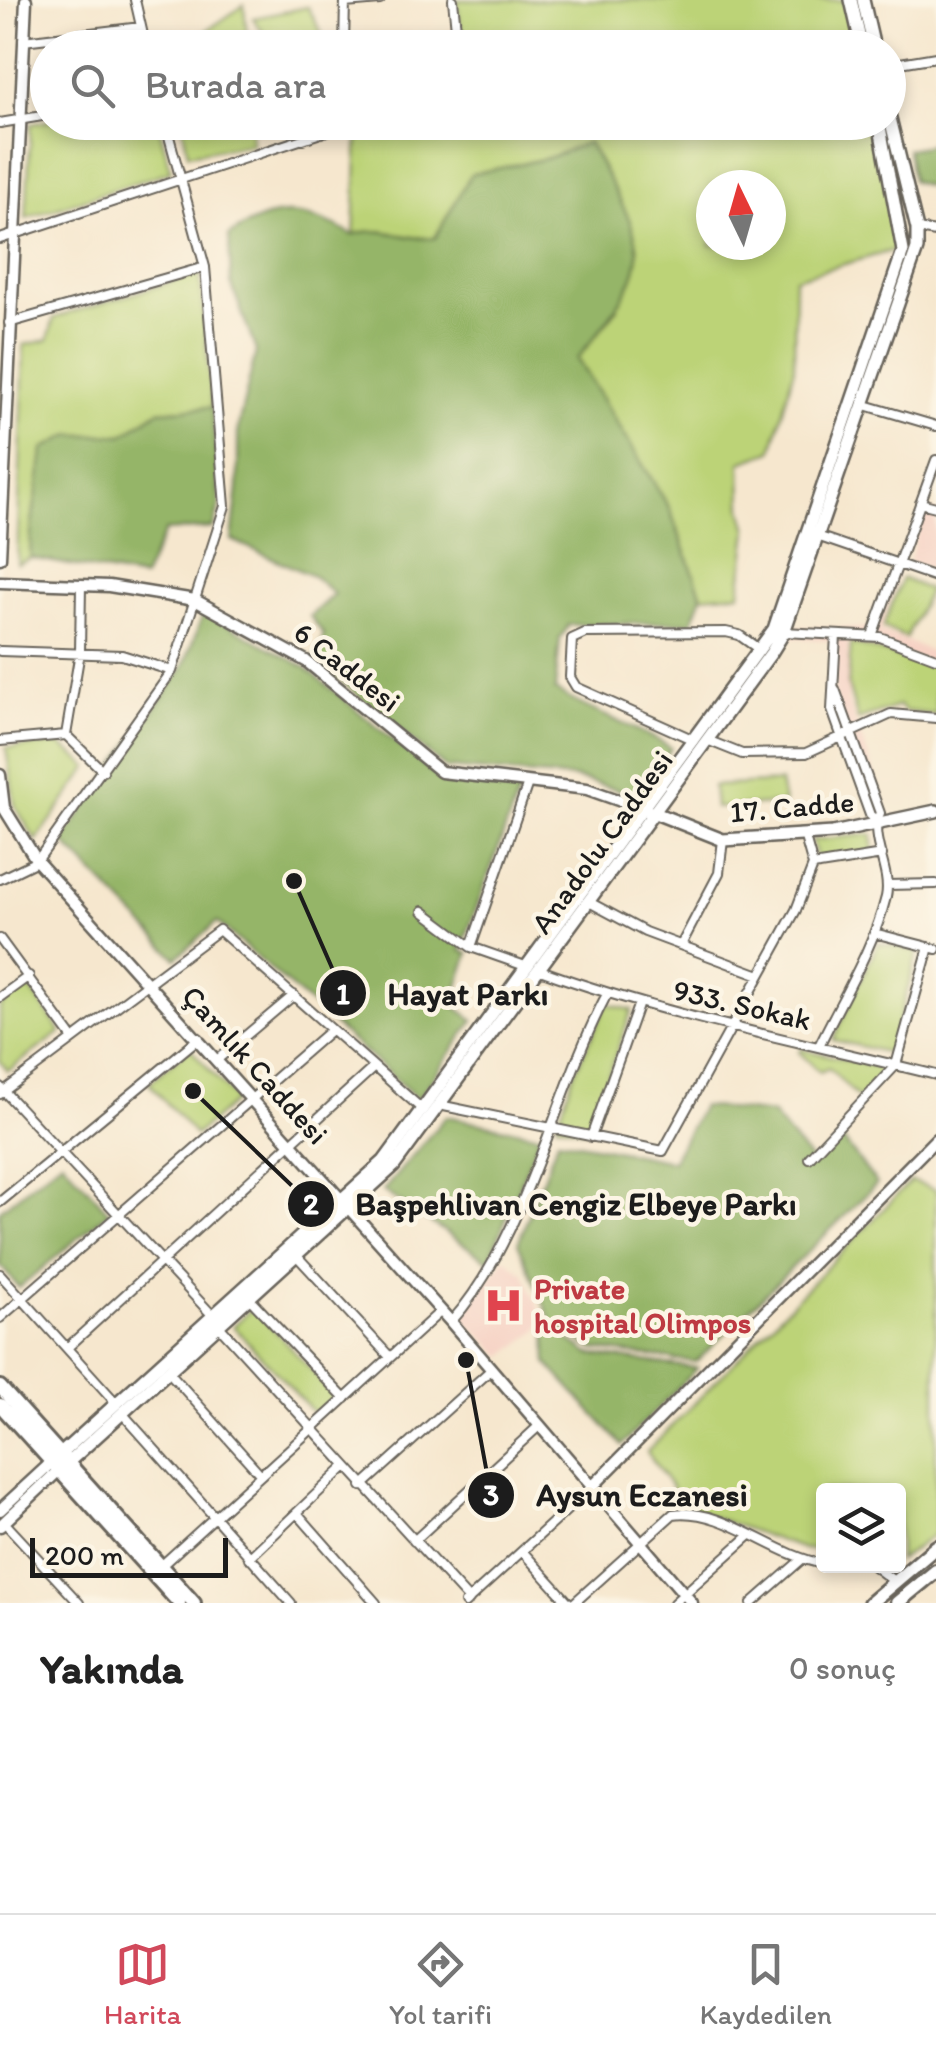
<!DOCTYPE html>
<html lang="tr">
<head>
<meta charset="utf-8">
<style>
  body { margin:0; font-family:Itim,sans-serif; background:#f6f6f6; color:#222 }
  .controls { position:absolute; right:30px; bottom:30px; display:grid; overflow:hidden; border-radius:10px; box-shadow:0 5px 15px #0003 }
  .controls button { width:90px; height:90px; display:grid; place-items:center; padding:0; border:0; border-bottom:2px solid #e0e0e0; background:#fff; color:#222; font:50px sans-serif }
  .compass { position:absolute; left:696px; top:170px; width:90px; height:90px; border-radius:50%; background:#fff; box-shadow:0 5px 15px #0003; rotate:355deg }
  .scale { position:absolute; left:30px; bottom:25px; width:198px; box-sizing:border-box; padding-left:10px; border:5px solid #1c1c1c; border-top:0; font-size:28px; line-height:35px; white-space:nowrap; color:#1c1c1c; -webkit-text-stroke:8px #fcf5e5; paint-order:stroke }
  .list { margin:0; padding:0; list-style:none }
  h2 { display:flex; justify-content:space-between; align-items:center; height:130px; margin:0; padding:0 40px; font-size:42px }
  h2 small { font-size:32px; font-weight:400; color:#767676 }
  .icon { flex:none; width:55px; height:55px; fill:none; stroke:currentColor; stroke-width:2; stroke-linecap:round; stroke-linejoin:round }
  .map { position:relative; flex:none; width:936px; height:1603px; overflow:hidden }
  .search { position:absolute; background:#fff; box-shadow:0 5px 15px #0003; left:30px; right:30px; top:30px; height:110px; display:flex; align-items:center; gap:25px; box-sizing:border-box; padding:0 35px; border-radius:55px; color:#767676; font-size:38px }
  .sheet { height:310px; background:#fff }
  nav { display:flex; justify-content:space-around; align-items:center; box-sizing:border-box; height:140px; border-top:2px solid #e0e0e0; background:#fff; font-size:28px; color:#767676 }
  nav a { display:grid; justify-items:center; gap:5px }
  nav .on { color:#d1495b }
  .map>svg:first-child { display:block }
  .built { fill:#f6d2c4 }
  .green { fill:#bcd377; stroke:#6c784a; stroke-width:2.5; fill-rule:evenodd }
  .forest { fill:#95b568; stroke:#586842; stroke-width:2.5 }
  .lines { fill:none; stroke-linecap:round; stroke-linejoin:round }
  .minor-casing { stroke:#68635a; stroke-width:12 }
  .tertiary-casing { stroke:#68635a; stroke-width:15 }
  .secondary-casing { stroke:#68635a; stroke-width:16 }
  .primary-casing { stroke:#68635a; stroke-width:18 }
  .minor { stroke:#fff; stroke-width:8 }
  .tertiary { stroke:#fff; stroke-width:10 }
  .secondary { stroke:#fff; stroke-width:11 }
  .primary { stroke:#fff; stroke-width:12 }
  .labels { text-anchor:middle; stroke-width:9; stroke-linejoin:round; paint-order:stroke }
  .street-label { font-size:30px; fill:#1c1c1c; stroke:#fcf5e5 }
  .health-label { font-size:30px; font-weight:bold; fill:#be3a42; stroke:#fcf5e5; text-anchor:start }
  .leader { fill:none; stroke:#1c1c1c; stroke-width:4 }
  .callout-dot { fill:#1c1c1c; stroke:#fcf5e5; stroke-width:4 }
  .mark-label { font-size:30px; text-anchor:middle; font-weight:bold; fill:#fff }
  .callout-label { font-size:32px; text-anchor:middle; font-weight:bold; fill:#1c1c1c; stroke:#fcf5e5; stroke-width:9; stroke-linejoin:round; paint-order:stroke }
</style>
</head>
<body>
<div class="map">
<svg width="936" height="1603" viewBox="0 0 936 1603">
  <rect width="100%" height="100%" fill="#fcf5e5"/>
  <filter id="ink" filterUnits="userSpaceOnUse"><feTurbulence type="fractalNoise" baseFrequency=".01" numOctaves="2"/><feDisplacementMap in="SourceGraphic" scale="20" xChannelSelector="R" yChannelSelector="G"/><feConvolveMatrix kernelMatrix="1 2 1 2 8 2 1 2 1" color-interpolation-filters="sRGB"/></filter>
  <filter id="wash" filterUnits="userSpaceOnUse"><feTurbulence type="fractalNoise" baseFrequency=".0048" numOctaves="4" result="noise"/><feDisplacementMap in="SourceGraphic" scale="40" xChannelSelector="R" yChannelSelector="G"/><feGaussianBlur stdDeviation="2.25" result="paint"/><feColorMatrix in="noise" values="0 0 0 0 0 0 0 0 0 0 0 0 0 0 0 0 0 1.4 0 .05"/><feComposite in="paint" operator="in"/></filter>
  <g filter="url(#wash)">
    <rect width="100%" height="100%" fill="#f6e7ce"/>
    <!-- built -->
    <path class="built" d="M930,509L936,511V571L909,562L924,511Z
      M898,574L880,631L936,653V664L848,641V701L888,810L877,813L835,712L832,641L792,637L793,627L871,628Z
      M505,1258L524,1274L544,1319L538,1330L503,1357L460,1316Z"/>
    <!-- green -->
    <path class="green" d="M457,0H845L856,47H463Z
      M244,5L248,47H183Z
      M308,7L325,40L323,47H273L253,18Z
      M47,121L158,123L171,171L26,218L31,124Z
      M384,122H874L898,249L795,278L794,368L772,451L741,462L742,508L748,530L740,593L702,596L669,507L577,359L618,308L548,158L472,174L435,238C405,241 381,224 354,235L358,128ZM711,185H771V245H711Z
      M182,123H251V144L188,154Z
      M200,273L212,407L158,411L123,435H71L44,448C40,484 28,524 31,558L17,564L24,345L48,340L54,318Z
      M902,578L929,590L906,638L883,627Z
      M851,643L936,667V715L904,711L899,706L858,720L848,685Z
      M60,744L89,767L36,841L15,806L6,748Z
      M780,782L784,803L715,808L713,786Z
      M872,834L874,855L817,860L812,840Z
      M878,943L918,951L890,1053L833,1040Z
      M28,986L61,1032L8,1071L0,1061V1006Z
      M607,1004L632,1010L588,1131L557,1124L573,1076Z
      M190,1048L236,1100L195,1135L149,1083Z
      M801,1049L887,1069L859,1099L829,1068L820,1072L799,1052Z
      M911,1181L936,1190V1533L899,1560L898,1490H824L823,1550L803,1549L685,1507L647,1452Z
      M253,1307L336,1397L316,1415L233,1326Z"/>
    <!-- forest -->
    <path class="forest" d="M588,142C650,256 662,253 577,359L669,507L702,596L692,622L569,625L560,639L555,690C592,714 634,724 671,748L641,796L574,778L446,768L314,659L324,635L310,616L334,594L315,577L232,540L238,487V427L256,351L231,283L229,236C274,205 306,209 353,235C381,224 405,241 435,238L471,174L548,158Z
      M936,144V189L912,181L907,149Z
      M212,407L220,505L213,528L165,531L143,578L31,558C28,524 40,485 43,449L71,435H123L158,411Z
      M204,612L305,667L440,779L520,789L461,950L469,953L452,1004L474,1020L418,1099L217,922L176,958L62,841L183,668Z
      M702,1106L772,1114L812,1162L843,1140L877,1184L696,1362L593,1349L552,1323L518,1243L558,1139L672,1161Z
      M446,1116L540,1135L489,1261L383,1191Z
      M62,1160L109,1212L19,1288L0,1265V1210Z
      M546,1323L589,1354L697,1368L622,1445L547,1363Z"/>
  </g>
  <g filter="url(#ink)">
    <g class="lines">
      <defs>
        <path id="minor" d="M135,0L146,48
          M453,0L458,48
          M345,3L380,0
          M23,41L141,27
          M344,48L345,0
          M888,65L936,57
          M0,123L48,115
          M917,229L936,232
          M0,239L354,122
          M9,323L205,267
          M865,405L936,426
          M920,503L936,507
          M817,536L936,577
          M784,632L880,637L936,658
          M836,635L832,710L870,815L876,820
          M872,636L936,460
          M0,651L122,655L172,671
          M66,735L80,652L81,585
          M694,740L576,687L570,677L572,639L585,633L726,632L739,635L760,650
          M707,740L742,754L806,753L891,714L936,718
          M0,741L66,735L103,771
          M813,866L882,855
          M0,879L37,861L172,671L225,506L205,267L165,122
          M887,885L936,884
          M589,902L645,932L760,975
          M423,911L471,947L528,967
          M874,933L936,949
          M0,939L73,1039
          M681,945L719,873L723,840
          M471,947L528,783
          M540,970C669,1017 803,1042 936,1075
          M0,997L29,976
          M819,1046C842,998 873,949 886,897C892,870 867,837 880,813L835,689
          M218,1059L294,995
          M0,1087L214,1317
          M0,1094L219,930L423,1110
          M439,1105L663,1151L796,910L813,866L804,834
          M591,1137L639,1003
          M809,1158L896,1065L929,947
          M0,1202L199,1038
          M296,1255L390,1357
          M0,1274L117,1404
          M249,1298L345,1399
          M0,1318L331,1030
          M451,1322C527,1237 553,1096 607,994
          M219,1326L469,1600
          M68,1347L372,1069
          M169,1372L261,1475
          M122,1413L291,1603
          M362,1486L492,1369
          M297,1513L376,1603
          M4,1522L79,1603
          M414,1541L540,1425
          M522,1551L569,1603
          M249,1558L345,1467
          M161,1566L441,1311
          M874,1566L895,1582
          M465,1603L591,1488
          M574,1603L673,1514C724,1507 774,1556 824,1564
          M674,1603L749,1536
          M752,1603L801,1560"/>
        <path id="tertiary" d="M0,558L26,0
          M0,582L109,586L195,600L306,661L441,772L587,789L655,813
          M0,775L4,808L37,861L451,1322L692,1603
          M591,1488L936,1139
          M0,1510L52,1462
          M0,1526L59,1470"/>
        <path id="secondary" d="M851,0L862,48
          M863,0L874,48
          M655,813L723,840L833,833L936,811
          M55,1459L384,1161L774,629L903,251L879,122
          M62,1468L394,1166L771,653L784,632L917,249V229L888,110"/>
        <path id="primary" d="M0,1387L194,1603
          M0,1405L179,1603
          M870,1603L936,1547
          M897,1603L936,1571"/>
      </defs>
      <!-- minor casing -->
      <use href="#minor" class="minor-casing"/>
      <!-- tertiary casing -->
      <use href="#tertiary" class="tertiary-casing"/>
      <!-- secondary casing -->
      <use href="#secondary" class="secondary-casing"/>
      <!-- primary casing -->
      <use href="#primary" class="primary-casing"/>
      <!-- minor -->
      <use href="#minor" class="minor"/>
      <!-- tertiary -->
      <use href="#tertiary" class="tertiary"/>
      <!-- secondary -->
      <use href="#secondary" class="secondary"/>
      <!-- primary -->
      <use href="#primary" class="primary"/>
    </g>
  </g>
  <!-- icons -->
  <defs>
    <symbol id="hospital-bare" viewBox="-9 -9 18 18"><path d="M-5-5h3v3.5h4V-5h3V5h-3V1.5h-4V5h-3Z" fill="#e0444e" stroke="#fcf5e5" stroke-width="2.5" paint-order="stroke"/></symbol>
  </defs>
  <g fill-rule="evenodd">
    <use href="#hospital-bare" x="476" y="1278" width="55" height="55"/>
  </g>
  <g class="labels">
    <!-- street labels -->
    <g class="street-label">
      <text transform="translate(347 667) rotate(38)" y="10">6 Caddesi</text>
      <text transform="translate(792 807) rotate(-5)" y="10">17. Cadde</text>
      <text transform="translate(602 842) rotate(-54)" y="10">Anadolu Caddesi</text>
      <text transform="translate(742 1005) rotate(13)" y="10">933. Sokak</text>
      <text transform="translate(255 1065) rotate(48)" y="10">Çamlık Caddesi</text>
    </g>
    <!-- health labels -->
    <g class="health-label">
      <text x="534" y="1299">Private<tspan x="534" dy="34">hospital Olimpos</tspan></text>
    </g>
  </g>
  <!-- callouts -->
  <path class="leader" d="M294 881L343 993M193 1091L311 1204M466 1360L491 1495"/>
  <g class="callout-dot">
    <circle cx="294" cy="881" r="10"/>
    <circle cx="193" cy="1091" r="10"/>
    <circle cx="466" cy="1360" r="10"/>
    <circle cx="343" cy="993" r="25"/>
    <circle cx="311" cy="1204" r="25"/>
    <circle cx="491" cy="1495" r="25"/>
  </g>
  <g class="mark-label">
    <text x="343" y="1004">1</text>
    <text x="311" y="1214">2</text>
    <text x="491" y="1505">3</text>
  </g>
  <g class="callout-label">
    <text x="468" y="1005">Hayat Parkı</text>
    <text x="576" y="1215">Başpehlivan Cengiz Elbeye Parkı</text>
    <text x="642" y="1506">Aysun Eczanesi</text>
  </g>
</svg>
<div class="controls">
<button><svg class="icon" aria-label="layers" viewBox="0 0 24 24"><path d="M12 4l9 5-9 5-9-5zM3 14l9 5 9-5"/></svg></button>
</div>
<svg class="compass" viewBox="-18 -18 36 36"><path d="M0-13l5 13h-10z" fill="#e53935"/><path d="M0 13l5-13h-10z" fill="#767676"/></svg>
<div class="scale">200 m</div>
<div class="search"><svg class="icon" aria-label="search" viewBox="0 0 24 24"><circle cx="10" cy="10" r="6"/><path d="M15 15l6 6"/></svg>Burada ara</div>
</div>
<section class="sheet">
<h2>Yakında<small>0 sonuç</small></h2>
<ul class="list">
</ul>
</section>
<nav>
<a class="on"><svg class="icon" aria-label="map" viewBox="0 0 24 24"><path d="M3 6l6-2 6 2 6-2v14l-6 2-6-2-6 2zM9 4v14M15 6v14"/></svg>Harita</a>
<a><svg class="icon" aria-label="directions" viewBox="0 0 24 24"><path d="M12 3l9 9-9 9-9-9zM9 14v-3h6M13 9l2 2-2 2"/></svg>Yol tarifi</a>
<a><svg class="icon" aria-label="saved" viewBox="0 0 24 24"><path d="M7 4h10v16l-5-4-5 4z"/></svg>Kaydedilen</a>
</nav>
</body>
</html>
